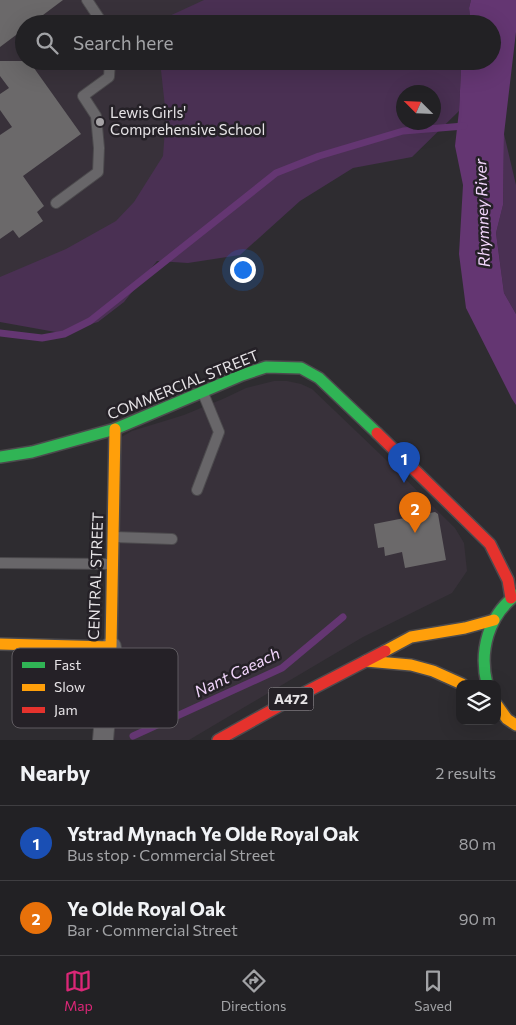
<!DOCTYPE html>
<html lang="en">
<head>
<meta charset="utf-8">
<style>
  body { margin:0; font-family:Commissioner,sans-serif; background:#2a292c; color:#f1f3f6 }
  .controls { position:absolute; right:15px; bottom:15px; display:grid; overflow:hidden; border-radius:10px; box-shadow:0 5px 20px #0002 }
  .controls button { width:45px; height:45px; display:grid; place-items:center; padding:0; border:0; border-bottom:1px solid #3f3e41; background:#222124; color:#f1f3f6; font:25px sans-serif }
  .compass { position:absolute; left:396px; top:85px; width:45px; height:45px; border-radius:50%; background:#222124; box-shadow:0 5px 20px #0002; rotate:294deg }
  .you { position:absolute; left:242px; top:269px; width:18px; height:18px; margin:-12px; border:4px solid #fff; border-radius:50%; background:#1a73e8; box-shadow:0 0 0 8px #1a73e833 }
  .badge { display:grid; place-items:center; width:32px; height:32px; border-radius:50%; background:#db2777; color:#fff; font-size:16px; font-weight:700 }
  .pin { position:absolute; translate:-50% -41px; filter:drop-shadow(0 1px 2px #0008) }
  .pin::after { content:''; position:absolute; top:26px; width:18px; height:15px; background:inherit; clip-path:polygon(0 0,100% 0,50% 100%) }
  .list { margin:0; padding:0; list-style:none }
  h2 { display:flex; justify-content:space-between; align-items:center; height:65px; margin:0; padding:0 20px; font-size:21px }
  h2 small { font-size:16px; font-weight:400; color:#a2a3a6 }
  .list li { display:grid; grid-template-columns:32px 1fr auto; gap:15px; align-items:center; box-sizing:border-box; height:75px; padding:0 20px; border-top:1px solid #3f3e41 }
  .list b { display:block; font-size:19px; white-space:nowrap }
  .list p { margin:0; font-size:16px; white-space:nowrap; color:#a2a3a6 }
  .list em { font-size:16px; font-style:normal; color:#a2a3a6 }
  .icon { flex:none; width:28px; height:28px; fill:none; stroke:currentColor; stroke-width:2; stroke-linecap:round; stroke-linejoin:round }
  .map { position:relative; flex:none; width:516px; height:740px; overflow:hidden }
  .search { position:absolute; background:#222124; box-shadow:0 5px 20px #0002; left:15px; right:15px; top:15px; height:55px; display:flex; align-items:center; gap:12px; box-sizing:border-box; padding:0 18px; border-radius:28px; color:#a2a3a6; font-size:19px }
  .sheet { height:215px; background:#222124 }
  nav { display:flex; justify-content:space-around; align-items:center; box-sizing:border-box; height:70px; border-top:1px solid #3f3e41; background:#222124; font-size:14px; color:#a2a3a6 }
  nav a { display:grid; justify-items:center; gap:2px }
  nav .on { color:#db2777 }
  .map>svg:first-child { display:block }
  .built { fill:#38313a }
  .green { fill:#4a3053; fill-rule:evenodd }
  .water { fill:#643672 }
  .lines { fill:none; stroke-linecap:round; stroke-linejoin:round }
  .stream { stroke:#643672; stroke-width:7 }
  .building { fill:#6b696a }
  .lane-casing { stroke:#4c4a4d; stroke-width:12 }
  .street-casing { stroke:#4c4a4d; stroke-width:22 }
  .fast-casing { stroke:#4c4a4d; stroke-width:14 }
  .slow-casing { stroke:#4c4a4d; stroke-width:14 }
  .jam-casing { stroke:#4c4a4d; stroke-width:14 }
  .lane { stroke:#686669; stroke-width:10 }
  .street { stroke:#686669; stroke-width:20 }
  .fast { stroke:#30b455; stroke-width:11 }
  .slow { stroke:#ff9f0a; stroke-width:11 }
  .jam { stroke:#e5322d; stroke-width:11 }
  .poi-dot { fill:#a6a3a6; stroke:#252127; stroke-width:2 }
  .labels { text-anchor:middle; stroke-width:5; stroke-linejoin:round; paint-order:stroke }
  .shield { fill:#252127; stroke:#aca9ad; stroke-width:1 }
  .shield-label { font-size:14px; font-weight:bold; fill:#e6e3e6 }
  .poi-label { font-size:15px; fill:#e6e3e6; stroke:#252127; text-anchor:start }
  .street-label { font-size:15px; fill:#e6e3e6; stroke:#252127 }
  .water-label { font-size:16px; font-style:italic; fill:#f3d7fd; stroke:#252127 }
  .key { fill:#252127; stroke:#5f5b60; stroke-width:1 }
  .key-label { font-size:14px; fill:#e6e3e6 }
</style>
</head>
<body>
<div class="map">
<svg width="516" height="740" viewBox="0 0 516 740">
  <rect width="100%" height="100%" fill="#2e2c30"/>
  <!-- built -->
  <path class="built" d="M0,0H291L241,24H24V61H171L230,182L0,305Z
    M274,381H287L301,384L312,389L381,455L455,528L464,543L467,571L452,593L363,637L189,740H105L116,440L132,431L184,415L225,398L246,388Z"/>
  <!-- green -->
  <path class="green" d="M204,0H471L469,8L471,24H152Z
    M160,61H465L461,70L459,111L412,157L353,168L300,201L240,255L188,263L157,261L124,302L98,322L61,333L0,322V277L66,249L116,221L134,202L163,156L166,116ZM404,92H434V122H404Z
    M504,134L516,185V314L504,293L496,233L503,205Z"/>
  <!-- water -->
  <path class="water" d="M471,0H516V32L504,134L503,205L496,233L504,293L516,314V405L512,399L466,308L459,254L463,185L455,146L459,111L461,70L465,61H492V24H471L469,8Z"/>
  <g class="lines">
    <!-- stream -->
    <path class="stream" d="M0,333L42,338L64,334L90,321L276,173L319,156L403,131L464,126
      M133,736L282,668L343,617"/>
  </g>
  <!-- building -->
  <path class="building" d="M0,0H63L31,24H24V29L0,47Z
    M0,61H29L81,134L23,176L44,206L37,212L43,221L19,238L13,230L0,239V135L12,127L0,110V94L9,88L0,76Z
    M435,512L438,514L446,560L405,568L402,552L385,556L384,547L378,548L374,524Z"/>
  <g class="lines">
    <defs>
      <path id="lane" d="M87,0L103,24
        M56,203L98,172L99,148L96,116L83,96L109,77L110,61
        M197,490L219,432L203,393
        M114,537L172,539
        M0,563L111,564"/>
      <path id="street" d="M103,740L111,647"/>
      <path id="fast" d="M0,457L32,452L115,429L242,375L266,367L301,368L319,378L377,433
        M487,684C479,651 488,616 516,595"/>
      <path id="slow" d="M0,644L111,647L115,429
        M385,651L411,637L465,628L494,620
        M366,661L411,665L433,671L462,684
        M497,705L507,719L516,725"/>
      <path id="jam" d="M377,433L490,544L508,580L511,598
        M218,740L281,705L385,651"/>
    </defs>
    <!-- lane casing -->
    <use href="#lane" class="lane-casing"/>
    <!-- street casing -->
    <use href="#street" class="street-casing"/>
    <!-- fast casing -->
    <use href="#fast" class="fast-casing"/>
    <!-- slow casing -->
    <use href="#slow" class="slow-casing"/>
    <!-- jam casing -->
    <use href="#jam" class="jam-casing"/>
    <!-- lane -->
    <use href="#lane" class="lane"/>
    <!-- street -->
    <use href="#street" class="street"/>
    <!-- fast -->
    <use href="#fast" class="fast"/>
    <!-- slow -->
    <use href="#slow" class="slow"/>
    <!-- jam -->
    <use href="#jam" class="jam"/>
  </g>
  <!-- markers -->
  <circle class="poi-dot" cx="100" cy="122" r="5"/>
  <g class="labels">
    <!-- shield labels -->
    <rect class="shield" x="268.5" y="687.5" width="45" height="23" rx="4"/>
    <g class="shield-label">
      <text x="291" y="704">A472</text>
    </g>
    <!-- poi labels -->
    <g class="poi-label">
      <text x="110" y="118">Lewis Girls'<tspan x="110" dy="17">Comprehensive School</tspan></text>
    </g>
    <!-- street labels -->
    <g class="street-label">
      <text transform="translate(183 385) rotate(-22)" y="5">COMMERCIAL STREET</text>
      <text transform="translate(96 576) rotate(-88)" y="5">CENTRAL STREET</text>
    </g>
    <!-- water labels -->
    <g class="water-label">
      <text transform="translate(482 213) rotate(-92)" y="6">Rhymney River</text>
      <text transform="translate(237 672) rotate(-26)" y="6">Nant Caeach</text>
    </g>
  </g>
  <!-- legend -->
  <rect x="12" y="648" width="166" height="80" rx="8" class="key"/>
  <rect x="22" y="662" width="23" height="6" fill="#30b455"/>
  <rect x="22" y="684" width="23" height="7" fill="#ff9f0a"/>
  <rect x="22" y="707" width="23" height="6" fill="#e5322d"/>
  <g class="key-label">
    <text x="54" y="670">Fast</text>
    <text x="54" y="692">Slow</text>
    <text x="54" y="715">Jam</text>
  </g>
</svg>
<div class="controls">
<button><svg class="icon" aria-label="layers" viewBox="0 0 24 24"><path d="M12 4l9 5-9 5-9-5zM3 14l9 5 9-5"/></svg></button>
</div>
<svg class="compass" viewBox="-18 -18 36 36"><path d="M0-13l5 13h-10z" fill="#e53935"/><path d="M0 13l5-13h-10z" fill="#a2a3a6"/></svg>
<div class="you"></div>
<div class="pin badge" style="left:404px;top:483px;background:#1a4fb4">1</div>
<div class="pin badge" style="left:415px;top:533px;background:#e8710a">2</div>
<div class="search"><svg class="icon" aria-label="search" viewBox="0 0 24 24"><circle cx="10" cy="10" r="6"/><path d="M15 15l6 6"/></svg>Search here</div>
</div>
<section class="sheet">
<h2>Nearby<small>2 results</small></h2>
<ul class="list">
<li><span class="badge" style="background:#1a4fb4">1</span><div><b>Ystrad Mynach Ye Olde Royal Oak</b><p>Bus stop · Commercial Street</p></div><em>80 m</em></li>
<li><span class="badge" style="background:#e8710a">2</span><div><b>Ye Olde Royal Oak</b><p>Bar · Commercial Street</p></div><em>90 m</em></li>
</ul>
</section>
<nav>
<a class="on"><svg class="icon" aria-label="map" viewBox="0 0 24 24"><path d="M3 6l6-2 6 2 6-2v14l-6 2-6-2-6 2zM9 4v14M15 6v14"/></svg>Map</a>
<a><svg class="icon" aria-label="directions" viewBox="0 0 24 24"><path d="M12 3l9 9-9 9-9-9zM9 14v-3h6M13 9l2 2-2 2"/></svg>Directions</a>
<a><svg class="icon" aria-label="saved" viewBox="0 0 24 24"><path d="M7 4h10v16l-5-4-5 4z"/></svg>Saved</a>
</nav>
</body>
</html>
